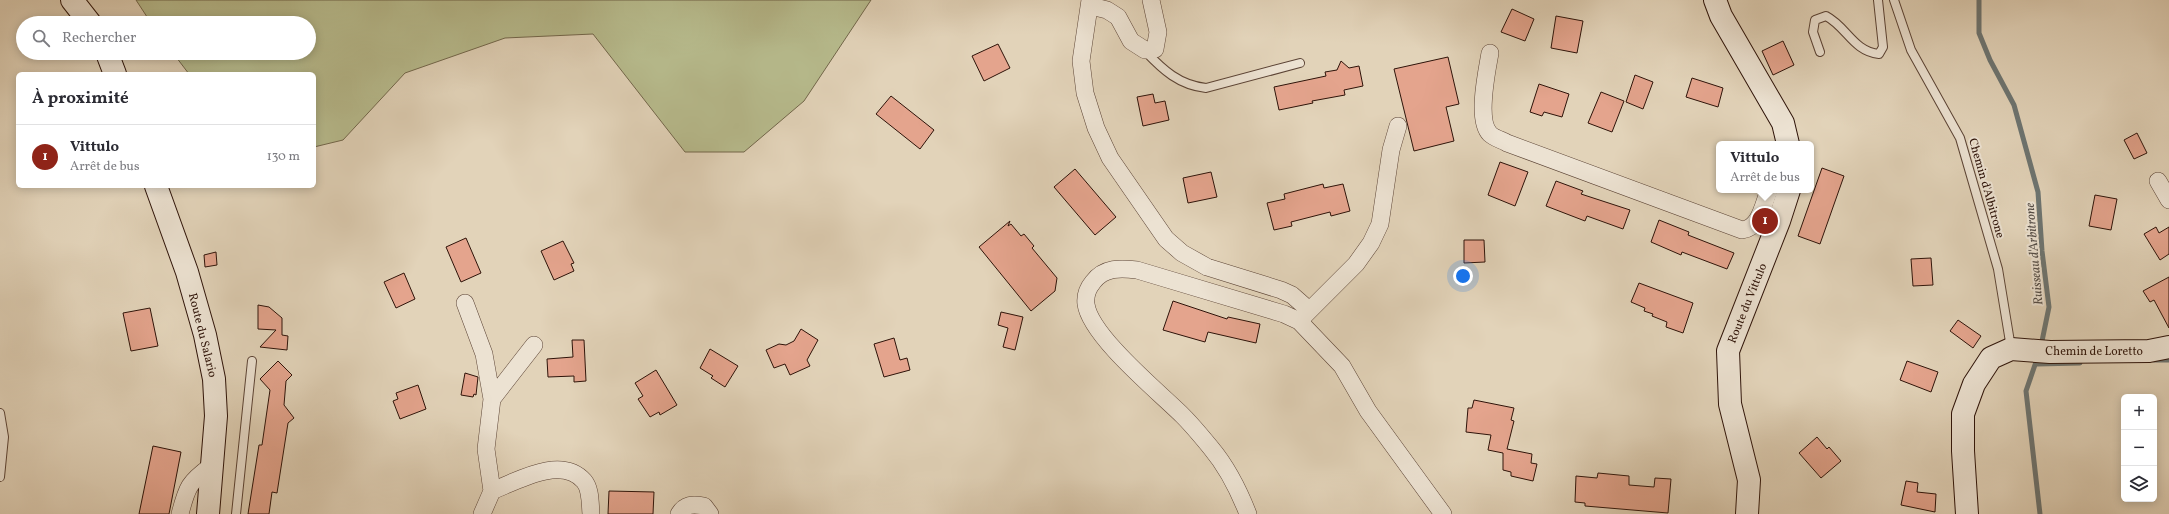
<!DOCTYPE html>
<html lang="fr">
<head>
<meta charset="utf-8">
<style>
  body { margin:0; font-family:Vollkorn,serif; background:#f2f2f3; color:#2b2b33 }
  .controls { position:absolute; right:12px; bottom:12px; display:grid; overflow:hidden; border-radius:6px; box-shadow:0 2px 10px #0003 }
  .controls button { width:36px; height:36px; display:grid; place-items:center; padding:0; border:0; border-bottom:1px solid #e1e1e2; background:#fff; color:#2b2b33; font:20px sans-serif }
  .you { position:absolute; left:1463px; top:276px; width:14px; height:14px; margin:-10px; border:3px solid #fff; border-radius:50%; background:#1a73e8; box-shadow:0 0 0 6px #1a73e833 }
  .badge { display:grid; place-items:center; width:26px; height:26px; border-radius:50%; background:#8f2418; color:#fff; font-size:13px; font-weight:700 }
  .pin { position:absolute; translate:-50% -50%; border:2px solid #fff; box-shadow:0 1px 4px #0006 }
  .popup { position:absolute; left:1716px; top:141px; width:98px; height:52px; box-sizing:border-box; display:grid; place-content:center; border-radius:6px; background:#fff; filter:drop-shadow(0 1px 3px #0005); font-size:13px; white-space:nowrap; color:#7c7c81 }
  .popup b { font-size:15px; color:#2b2b33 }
  .popup::after { content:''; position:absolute; left:50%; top:100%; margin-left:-8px; border:8px solid transparent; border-top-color:#fff }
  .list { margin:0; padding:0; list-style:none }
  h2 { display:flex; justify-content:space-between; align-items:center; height:52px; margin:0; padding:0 16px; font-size:17px }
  h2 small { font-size:13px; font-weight:400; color:#7c7c81 }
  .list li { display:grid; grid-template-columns:26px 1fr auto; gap:12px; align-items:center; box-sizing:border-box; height:64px; padding:0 16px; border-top:1px solid #e1e1e2 }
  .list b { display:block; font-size:15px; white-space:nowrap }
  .list p { margin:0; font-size:13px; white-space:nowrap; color:#7c7c81 }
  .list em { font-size:13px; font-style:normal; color:#7c7c81 }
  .icon { flex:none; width:22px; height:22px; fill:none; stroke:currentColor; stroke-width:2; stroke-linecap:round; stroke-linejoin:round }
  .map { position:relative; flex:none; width:2169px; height:514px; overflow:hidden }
  .search { position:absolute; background:#fff; box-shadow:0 2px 10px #0003; left:16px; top:16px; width:300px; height:44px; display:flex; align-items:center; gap:10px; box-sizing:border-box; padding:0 14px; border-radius:22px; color:#7c7c81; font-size:15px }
  .panel { position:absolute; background:#fff; box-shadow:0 2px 10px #0003; left:16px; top:72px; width:300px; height:116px; border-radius:6px }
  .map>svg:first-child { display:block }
  .green { fill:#b7bb8d; stroke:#72674b }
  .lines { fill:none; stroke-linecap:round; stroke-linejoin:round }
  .stream { stroke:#6d7572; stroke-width:5 }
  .building { fill:#e4a48d; stroke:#2e1309 }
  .lane-casing { stroke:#5b4335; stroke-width:10 }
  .street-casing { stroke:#5b4335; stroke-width:18 }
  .secondary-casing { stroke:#2e1309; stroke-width:24 }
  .lane { stroke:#ece2d2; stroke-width:8 }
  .street { stroke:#ece2d2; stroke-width:17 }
  .secondary { stroke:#ece2d2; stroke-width:22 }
  .labels { text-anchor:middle; stroke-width:4; stroke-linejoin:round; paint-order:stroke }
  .street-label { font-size:12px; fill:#2e1309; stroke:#ece2d2 }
  .water-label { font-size:13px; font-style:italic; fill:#534c46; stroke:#ece2d2 }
</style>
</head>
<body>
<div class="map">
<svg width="2169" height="514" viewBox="0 0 2169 514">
  <rect width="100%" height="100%" fill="#e2d3b9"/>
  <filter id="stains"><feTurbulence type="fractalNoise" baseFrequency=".005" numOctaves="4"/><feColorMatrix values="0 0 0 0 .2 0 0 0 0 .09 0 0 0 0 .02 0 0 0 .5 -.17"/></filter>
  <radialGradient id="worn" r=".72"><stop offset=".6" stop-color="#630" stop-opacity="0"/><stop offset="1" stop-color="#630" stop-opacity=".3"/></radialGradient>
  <!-- green -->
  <path class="green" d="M136,0H871L804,101L744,152H685L593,34L505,38L405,73L343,140L314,147V74H189L173,53H309V23H151Z"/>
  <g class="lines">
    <!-- stream -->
    <path class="stream" d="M1979,0V33L1990,60L2014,105L2038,192L2042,251L2049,307L2041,346
      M2038,356L2026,391L2040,514
      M2154,360H2169
      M2037,364L2080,363"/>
  </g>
  <!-- building -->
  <path class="building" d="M1512,9L1534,19L1525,41L1501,32Z
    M1556,16L1583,21L1577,53L1551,48Z
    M1783,41L1794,65L1773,75L1762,51Z
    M998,44L1010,68L984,81L972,56Z
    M1448,57L1459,104L1446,107L1454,141L1414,151L1394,69Z
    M1341,61L1349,68L1359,66L1363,86L1344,90L1345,95L1312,101L1313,103L1279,110L1274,87L1326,76L1325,72L1337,70Z
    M1635,75L1653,82L1643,109L1626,102Z
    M1692,78L1723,88L1718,107L1686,97Z
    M1539,84L1569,94L1562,117L1544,112L1542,116L1530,112Z
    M1601,92L1624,101L1612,132L1588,123Z
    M1153,94L1155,103L1165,101L1169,120L1143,126L1137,97Z
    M891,96L934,130L920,149L876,114Z
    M2137,133L2147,153L2134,159L2124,140Z
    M1500,162L1528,172L1515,206L1488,195Z
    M1822,168L1844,176L1820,244L1798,236Z
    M1075,169L1116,217L1095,235L1054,187Z
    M1211,172L1217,197L1188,203L1183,178Z
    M1556,181L1583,191L1581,194L1630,210L1623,229L1587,216L1585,221L1546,206Z
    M1323,184L1324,188L1343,184L1350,211L1331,216L1330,212L1291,222L1292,226L1274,230L1267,203L1285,199L1284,194Z
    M2095,195L2117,199L2111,230L2089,226Z
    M1659,220L1689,232L1688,235L1734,253L1727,269L1682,252L1681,255L1651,242Z
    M1010,221L1008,226L1011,224L1021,236L1024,234L1034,246L1032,248L1057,278L1055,291L1031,311L979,247Z
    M2156,227L2159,233L2169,227V254L2160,260L2144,234Z
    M466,238L481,273L461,282L446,247Z
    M1464,240H1484L1485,262L1464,263Z
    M563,241L574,263L571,264L574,271L554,280L541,251Z
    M216,252L217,265L205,267L204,255Z
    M1931,258L1933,285L1913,286L1911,259Z
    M404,273L415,299L396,308L384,282Z
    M2169,277V328L2154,300L2150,302L2143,291Z
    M1639,283L1693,303L1683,333L1666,327L1667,322L1652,316L1653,314L1644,311L1645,308L1631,302Z
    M1173,301L1227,319L1228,317L1260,324L1256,343L1208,332L1205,342L1163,330Z
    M258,305L269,307L282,318V335L288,336L287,350L260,347L276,330L258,329Z
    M150,308L158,346L131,351L123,313Z
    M1001,312L1023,317L1015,350L1003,347L1008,328L998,325Z
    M1958,320L1981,336L1973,348L1950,331Z
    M801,329L818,340L807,360L810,366L790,375L785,364L774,368L766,350L779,344L786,345L794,341Z
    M894,338L900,360L907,358L910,370L884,377L874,344Z
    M572,340H584L586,381L574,382V376L548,377L547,359L573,357Z
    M710,349L738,366L725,387L711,378L713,376L700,368Z
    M278,361L292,375L286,381L284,405L294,418L288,423L277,493L272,492L269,514H248L259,445H262L270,390L260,379Z
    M1907,361L1938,372L1931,392L1900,380Z
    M656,370L677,405L660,415L659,412L650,417L638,399L643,396L635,383Z
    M465,373L478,377L476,395L474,394L473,397L461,395Z
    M418,385L426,409L400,419L393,401L398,399L396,393Z
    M1474,400L1514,408L1511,420L1514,421L1507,449L1532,454L1531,463L1537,464L1533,481L1511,476V472L1503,470V453L1488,450L1491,435L1466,432L1468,408H1472Z
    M1817,437L1827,449L1829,447L1841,461L1821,478L1799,453Z
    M153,446L181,452L169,514H139Z
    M1598,473L1629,476V485L1654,487L1655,478L1671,479L1668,513L1585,506V503L1575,502L1576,476L1597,478Z
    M1906,481L1918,483L1917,492L1936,494L1935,512L1901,505Z
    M609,491L654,492L653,514H608Z"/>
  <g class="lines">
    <defs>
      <path id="lane" d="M1894,0L1911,50L1960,138L1998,269L2011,348
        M1145,51C1163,70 1179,85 1206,88L1300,63
        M1820,52L1813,32L1815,20L1826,16C1847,27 1853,51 1879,54L1883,47L1878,0
        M0,413L4,437L0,477
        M236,514L252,361"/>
      <path id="street" d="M1090,0L1081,61L1085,93L1096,128L1110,158L1166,239L1182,253L1207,267L1281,290L1292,295L1309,310
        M1091,6L1107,10L1118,17L1131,41L1145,50L1155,49L1158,32L1151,0
        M1490,53C1487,71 1476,120 1490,134C1494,138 1502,140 1507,143L1742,230C1760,228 1763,205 1769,190
        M2158,181L2169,200
        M465,303L484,354L492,399
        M1302,318L1356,264L1371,243L1380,224L1391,150L1398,126
        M492,491L486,449L492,399L534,345
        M180,514C187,487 189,482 211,466
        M482,514L492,491C517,481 561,455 584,481C591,489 590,504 591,514
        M679,514C685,504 693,504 704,506L710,514
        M1248,514C1239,491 1227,467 1211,448C1202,437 1193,426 1183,416C1160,393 1090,336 1086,304C1085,296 1088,288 1093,282C1104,267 1121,268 1137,270L1284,314L1299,321L1342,366L1368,411L1443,514"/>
      <path id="secondary" d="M72,0L90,23
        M1715,0L1721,16L1783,123L1788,144
        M107,53L115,74
        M156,186L187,272L205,335L214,379L216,416L208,514
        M1747,514L1749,480L1730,404L1728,351L1779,221L1789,190
        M1967,514L1963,451V414L1974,384L1991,358L2011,349L2050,352L2149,351L2169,347"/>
    </defs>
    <!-- lane casing -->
    <use href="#lane" class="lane-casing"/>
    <!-- street casing -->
    <use href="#street" class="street-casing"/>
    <!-- secondary casing -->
    <use href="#secondary" class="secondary-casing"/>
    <!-- lane -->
    <use href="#lane" class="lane"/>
    <!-- street -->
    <use href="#street" class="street"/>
    <!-- secondary -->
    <use href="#secondary" class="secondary"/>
  </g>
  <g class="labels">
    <!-- street labels -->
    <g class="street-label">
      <text transform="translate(1987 188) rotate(74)" y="4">Chemin d'Albitrone</text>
      <text transform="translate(1747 303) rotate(-68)" y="4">Route du Vittulo</text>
      <text transform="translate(203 335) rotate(76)" y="4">Route du Salario</text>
      <text x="2094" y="355">Chemin de Loretto</text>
    </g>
    <!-- water labels -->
    <g class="water-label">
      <text transform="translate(2033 254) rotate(-95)" y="5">Ruisseau d'Arbitrone</text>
    </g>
  </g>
  <rect width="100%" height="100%" filter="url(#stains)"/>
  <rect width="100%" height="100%" fill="url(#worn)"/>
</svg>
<div class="controls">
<button>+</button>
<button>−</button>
<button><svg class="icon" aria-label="layers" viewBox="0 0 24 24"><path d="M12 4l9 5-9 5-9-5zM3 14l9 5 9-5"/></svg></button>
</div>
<div class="you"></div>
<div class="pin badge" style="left:1765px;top:221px">1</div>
<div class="popup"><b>Vittulo</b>Arrêt de bus</div>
<div class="search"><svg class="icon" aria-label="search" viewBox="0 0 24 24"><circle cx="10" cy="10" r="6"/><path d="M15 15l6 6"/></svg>Rechercher</div>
<section class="panel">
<h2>À proximité<small></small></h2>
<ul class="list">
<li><span class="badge">1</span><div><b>Vittulo</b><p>Arrêt de bus</p></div><em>130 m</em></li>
</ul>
</section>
</div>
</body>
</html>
